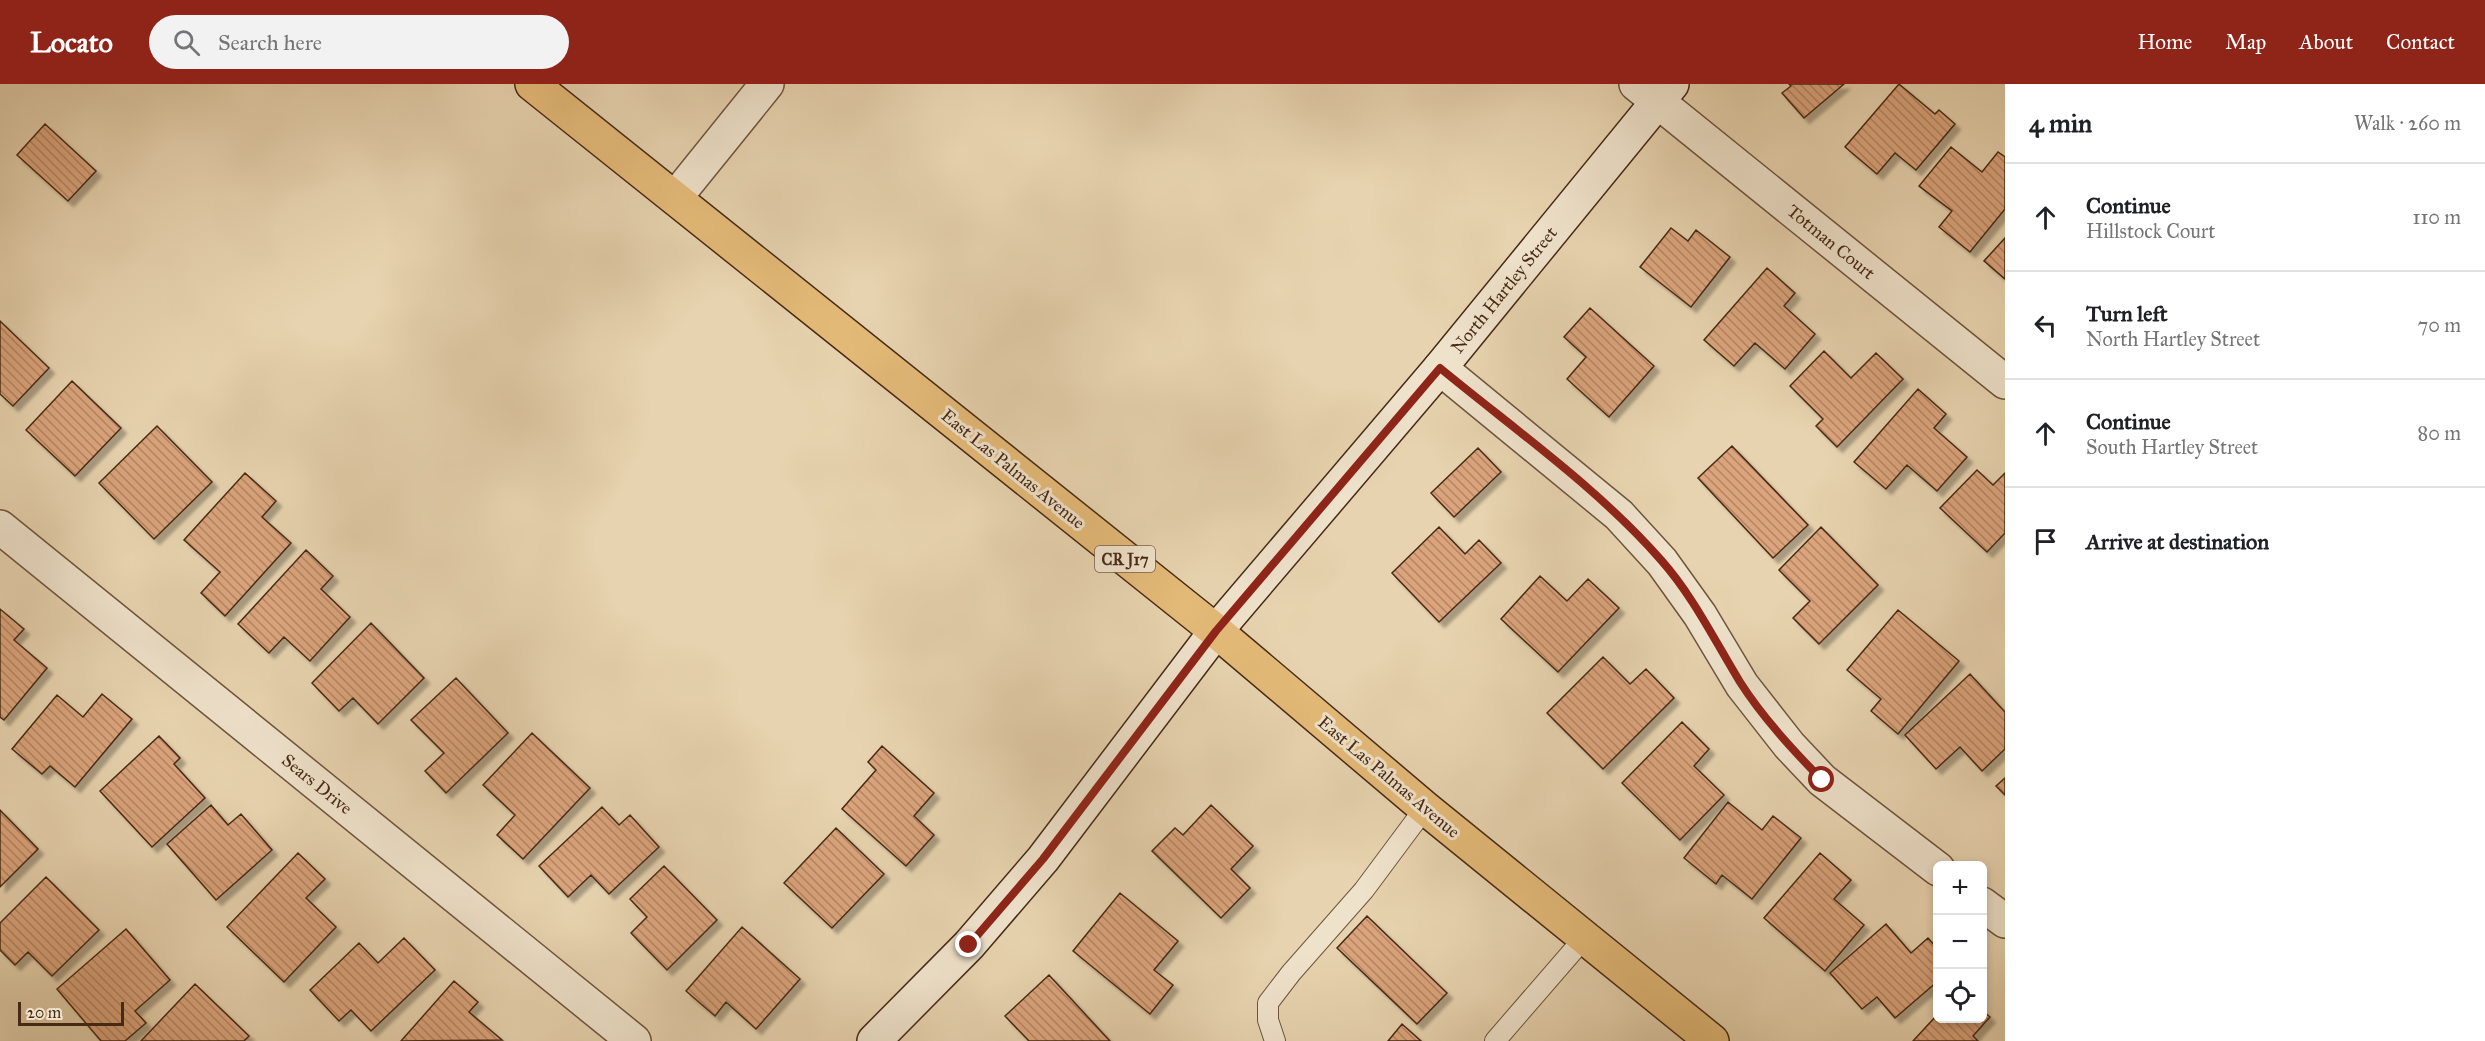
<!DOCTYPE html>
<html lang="en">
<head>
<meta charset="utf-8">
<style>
  body { margin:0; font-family:"IM FELL Great Primer",serif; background:#f2f2f2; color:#202124 }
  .controls { position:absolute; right:18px; bottom:18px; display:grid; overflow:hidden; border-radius:9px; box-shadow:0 3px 9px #0003 }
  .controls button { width:54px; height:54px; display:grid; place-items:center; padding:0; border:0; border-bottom:2px solid #e0e0e0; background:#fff; color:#202124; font:30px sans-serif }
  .scale { position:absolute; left:18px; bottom:15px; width:106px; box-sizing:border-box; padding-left:6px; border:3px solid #472a15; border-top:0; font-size:16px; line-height:21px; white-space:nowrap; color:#472a15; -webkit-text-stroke:4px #efe2cb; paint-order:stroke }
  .stop { position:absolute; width:18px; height:18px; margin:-14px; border:4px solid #8f2418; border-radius:50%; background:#fff }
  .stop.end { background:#8f2418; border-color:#fff; box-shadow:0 2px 6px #0008 }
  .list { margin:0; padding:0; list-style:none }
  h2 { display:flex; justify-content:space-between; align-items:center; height:78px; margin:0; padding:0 24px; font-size:26px }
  h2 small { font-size:20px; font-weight:400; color:#757577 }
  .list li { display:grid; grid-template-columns:39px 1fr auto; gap:18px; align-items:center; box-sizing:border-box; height:108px; padding:0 24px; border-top:2px solid #e0e0e0 }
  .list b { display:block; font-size:22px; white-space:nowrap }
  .list p { margin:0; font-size:20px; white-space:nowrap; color:#757577 }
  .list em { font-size:20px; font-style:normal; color:#757577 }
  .icon { flex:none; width:33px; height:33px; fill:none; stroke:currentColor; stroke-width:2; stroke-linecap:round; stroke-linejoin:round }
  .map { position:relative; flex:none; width:2005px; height:957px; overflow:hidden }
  header { display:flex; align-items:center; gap:36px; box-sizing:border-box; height:84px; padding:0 30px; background:#8f2418; color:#fff }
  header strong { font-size:28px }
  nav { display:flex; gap:33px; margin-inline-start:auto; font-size:21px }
  .search { width:420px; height:54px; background:#f2f2f2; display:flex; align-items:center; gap:15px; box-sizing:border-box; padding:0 21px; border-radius:33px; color:#757577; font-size:22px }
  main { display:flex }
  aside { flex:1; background:#fff }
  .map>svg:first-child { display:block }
  .building { fill:url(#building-back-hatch); stroke:#472a15; stroke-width:1.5; filter:url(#shadow) }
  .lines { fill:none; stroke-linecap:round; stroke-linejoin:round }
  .lane-casing { stroke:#6f543c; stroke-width:22 }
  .street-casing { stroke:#6f543c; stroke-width:36 }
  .secondary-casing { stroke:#472a15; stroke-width:36 }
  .primary-casing { stroke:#472a15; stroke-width:36 }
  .lane { stroke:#efe2cb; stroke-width:20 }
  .street { stroke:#efe2cb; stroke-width:33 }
  .secondary { stroke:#efe2cb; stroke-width:33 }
  .primary { stroke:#e4ba78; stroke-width:33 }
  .route { stroke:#8f2418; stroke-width:8 }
  .labels { text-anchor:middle; stroke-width:6; stroke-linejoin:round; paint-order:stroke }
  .shield { fill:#efe2cb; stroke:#79614c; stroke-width:1.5 }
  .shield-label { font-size:16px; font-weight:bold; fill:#472a15 }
  .street-label { font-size:18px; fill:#472a15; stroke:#efe2cb }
</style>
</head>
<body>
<header>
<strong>Locato</strong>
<div class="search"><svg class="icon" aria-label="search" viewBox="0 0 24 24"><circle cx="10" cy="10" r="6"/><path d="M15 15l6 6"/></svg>Search here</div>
<nav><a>Home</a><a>Map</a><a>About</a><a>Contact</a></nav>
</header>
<main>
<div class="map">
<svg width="2005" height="957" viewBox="0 0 2005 957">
  <defs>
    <pattern id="building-back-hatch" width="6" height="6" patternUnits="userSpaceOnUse" patternTransform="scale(1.5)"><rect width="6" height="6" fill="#dba47b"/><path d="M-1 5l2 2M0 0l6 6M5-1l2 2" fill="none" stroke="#b38664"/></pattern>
    <filter id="shadow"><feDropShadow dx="5.5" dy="5.5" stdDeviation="1.5" flood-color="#0004"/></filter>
  </defs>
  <rect width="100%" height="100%" fill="#e7d3af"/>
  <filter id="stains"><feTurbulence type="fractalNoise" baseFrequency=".00333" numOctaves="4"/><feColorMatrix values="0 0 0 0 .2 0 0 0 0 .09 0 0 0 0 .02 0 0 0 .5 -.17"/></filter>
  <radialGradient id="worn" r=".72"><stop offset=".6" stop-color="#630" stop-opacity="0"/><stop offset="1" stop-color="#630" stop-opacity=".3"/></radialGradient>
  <!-- building -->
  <path class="building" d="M1789,0H1844L1804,34L1782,9L1791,2Z
    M1899,0L1935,30L1939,26L1955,40L1916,86L1895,69L1877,90L1845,63Z
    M45,40L96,87L68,117L17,71Z
    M1951,63L1982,88L1998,68L2005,73V125L1970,168L1939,143L1952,127L1919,102Z
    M1671,144L1688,157L1696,146L1730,173L1691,223L1640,183Z
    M2005,154V195L1984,177Z
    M1767,184L1795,209L1784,222L1815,250L1785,285L1755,259L1734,282L1704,256Z
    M1590,224L1654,282L1609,333L1567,295L1586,273L1564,253Z
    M0,237L49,284L13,322L0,310Z
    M1824,267L1851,294L1876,269L1903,295L1837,363L1816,342L1823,335L1790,302Z
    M72,297L121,344L75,392L26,346Z
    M1918,305L1946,330L1934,344L1967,373L1937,407L1907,381L1886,405L1854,378Z
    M157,342L212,398L154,455L99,399Z
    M1732,362L1808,441L1773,474L1698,394Z
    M1478,364L1501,388L1454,433L1431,409Z
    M1977,386L1993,401L2005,389V449L1987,468L1940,424Z
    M245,389L276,417L262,433L291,459L225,532L201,509L220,488L184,456Z
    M1439,443L1465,470L1479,456L1501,479L1439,538L1392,489Z
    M1821,443L1878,501L1819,560L1793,534L1810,517L1779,486Z
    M306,466L333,492L321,505L350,533L310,577L284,553L269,569L238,540Z
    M1540,492L1567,517L1588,495L1619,524L1558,588L1501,535Z
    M0,525L24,545L14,556L47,584L4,636L0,633Z
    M1898,526L1959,577L1898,650L1871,627L1881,615L1847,586Z
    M371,539L424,594L378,640L353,614L339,627L312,599Z
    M1603,573L1630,600L1646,585L1674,614L1603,685L1547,629Z
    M1970,590L2005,628V665L1982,687L1960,663L1936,685L1905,651Z
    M456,594L508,649L446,709L425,687L444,669L411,636Z
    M102,610L132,635L75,703L50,682L42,690L12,665L57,611L83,633Z
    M1682,638L1709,665L1694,682L1724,711L1680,756L1622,699Z
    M532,649L590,704L523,775L497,751L515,731L483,701Z
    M159,652L180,674L174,680L205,714L152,763L100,707Z
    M882,662L934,709L914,732L934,751L906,782L842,725L876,686L868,678Z
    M2005,694V711L1996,702Z
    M1728,718L1762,746L1773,732L1801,754L1752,815L1722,791L1716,800L1684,774Z
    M211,721L228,741L241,730L272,766L216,816L167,760Z
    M1211,721L1253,762L1231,785L1250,804L1221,834L1152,767L1175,744L1183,751Z
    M602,723L619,741L630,731L659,763L609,810L591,791L568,813L539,782Z
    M0,726L38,765L0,803Z
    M836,744L884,790L832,844L784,799Z
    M298,769L325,795L306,814L336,843L284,898L227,843Z
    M1820,769L1851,796L1834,815L1864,841L1825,887L1764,834Z
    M664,782L717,836L667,886L631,849L647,833L630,815Z
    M46,793L99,846L52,892L28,868L15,881L0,866V839Z
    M1120,809L1178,857L1154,886L1173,901L1150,930L1073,867Z
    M1367,832L1447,909L1417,940L1337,864Z
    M1886,840L1911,869L1928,854L1938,865V897L1895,934L1877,913L1862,925L1830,889Z
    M742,843L800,895L756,945L726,918L715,932L686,907Z
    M126,845L170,896L135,927L146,939L125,957H101L57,905Z
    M404,854L435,886L371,947L351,926L339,937L310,906L359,859L378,879Z
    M1049,891L1110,957H1029L1005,932Z
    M454,897L478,918L469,928L502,956L401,957Z
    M195,900L249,952L244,957H141Z
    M1982,926L1990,933L1973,952L1978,957H1913L1938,930V934H1982Z
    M1402,940L1421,957H1388Z"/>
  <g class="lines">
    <defs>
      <path id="lane" d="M1275,957L1268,936V919L1291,889L1364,806L1425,724
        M1495,957L1585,853"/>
      <path id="street" d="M1636,0L2005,298
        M675,114L767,0
        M1440,284L1619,431L1662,478L1700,531L1742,601L1789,661L1822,696L1938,785
        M0,443L634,957
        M1982,820L2005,837"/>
      <path id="secondary" d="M874,957L969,861L1043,775L1216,547L1440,284L1672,0"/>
      <path id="primary" d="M532,0L1216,547L1425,724L1712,957"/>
    </defs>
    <!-- lane casing -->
    <use href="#lane" class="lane-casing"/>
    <!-- street casing -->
    <use href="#street" class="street-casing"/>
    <!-- secondary casing -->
    <use href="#secondary" class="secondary-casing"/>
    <!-- primary casing -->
    <use href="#primary" class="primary-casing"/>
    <!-- lane -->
    <use href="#lane" class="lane"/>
    <!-- street -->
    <use href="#street" class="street"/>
    <!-- secondary -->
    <use href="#secondary" class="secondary"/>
    <!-- primary -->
    <use href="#primary" class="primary"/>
  </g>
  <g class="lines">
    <!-- route -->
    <path class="route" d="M969,861L1043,775L1216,547L1440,284C1514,345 1598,404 1661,476C1693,512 1715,557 1740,598C1763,634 1793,666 1822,696"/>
  </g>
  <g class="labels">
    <!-- shield labels -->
    <rect class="shield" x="1095" y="462" width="60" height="26" rx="4.5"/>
    <g class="shield-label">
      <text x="1125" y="481">CR J17</text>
    </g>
    <!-- street labels -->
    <g class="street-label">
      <text transform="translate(1831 158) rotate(39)" y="6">Totman Court</text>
      <text transform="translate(1504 206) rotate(-51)" y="6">North Hartley Street</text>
      <text transform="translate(1013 385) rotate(39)" y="6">East Las Palmas Avenue</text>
      <text transform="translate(1389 693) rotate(40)" y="6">East Las Palmas Avenue</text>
      <text transform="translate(317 700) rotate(39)" y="6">Sears Drive</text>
    </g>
  </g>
  <rect width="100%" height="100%" filter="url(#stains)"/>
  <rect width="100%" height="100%" fill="url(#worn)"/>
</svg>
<div class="controls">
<button>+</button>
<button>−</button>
<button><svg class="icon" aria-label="locate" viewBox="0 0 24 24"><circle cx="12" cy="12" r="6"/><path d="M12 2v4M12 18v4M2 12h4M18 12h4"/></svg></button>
</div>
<div class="scale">20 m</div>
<div class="stop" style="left:1822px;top:696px"></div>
<div class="stop end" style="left:969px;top:861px"></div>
</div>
<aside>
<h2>4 min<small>Walk · 260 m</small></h2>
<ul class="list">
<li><svg class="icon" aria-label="ahead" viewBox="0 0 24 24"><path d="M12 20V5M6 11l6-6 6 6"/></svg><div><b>Continue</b><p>Hillstock Court</p></div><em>110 m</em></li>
<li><svg class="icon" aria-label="left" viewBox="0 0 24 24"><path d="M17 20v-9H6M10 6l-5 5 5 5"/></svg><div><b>Turn left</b><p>North Hartley Street</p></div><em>70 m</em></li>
<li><svg class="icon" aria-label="ahead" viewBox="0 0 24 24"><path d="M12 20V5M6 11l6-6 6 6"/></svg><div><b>Continue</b><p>South Hartley Street</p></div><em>80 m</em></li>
<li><svg class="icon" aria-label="arrive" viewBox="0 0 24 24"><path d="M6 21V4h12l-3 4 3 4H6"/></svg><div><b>Arrive at destination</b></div></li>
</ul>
</aside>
</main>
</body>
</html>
